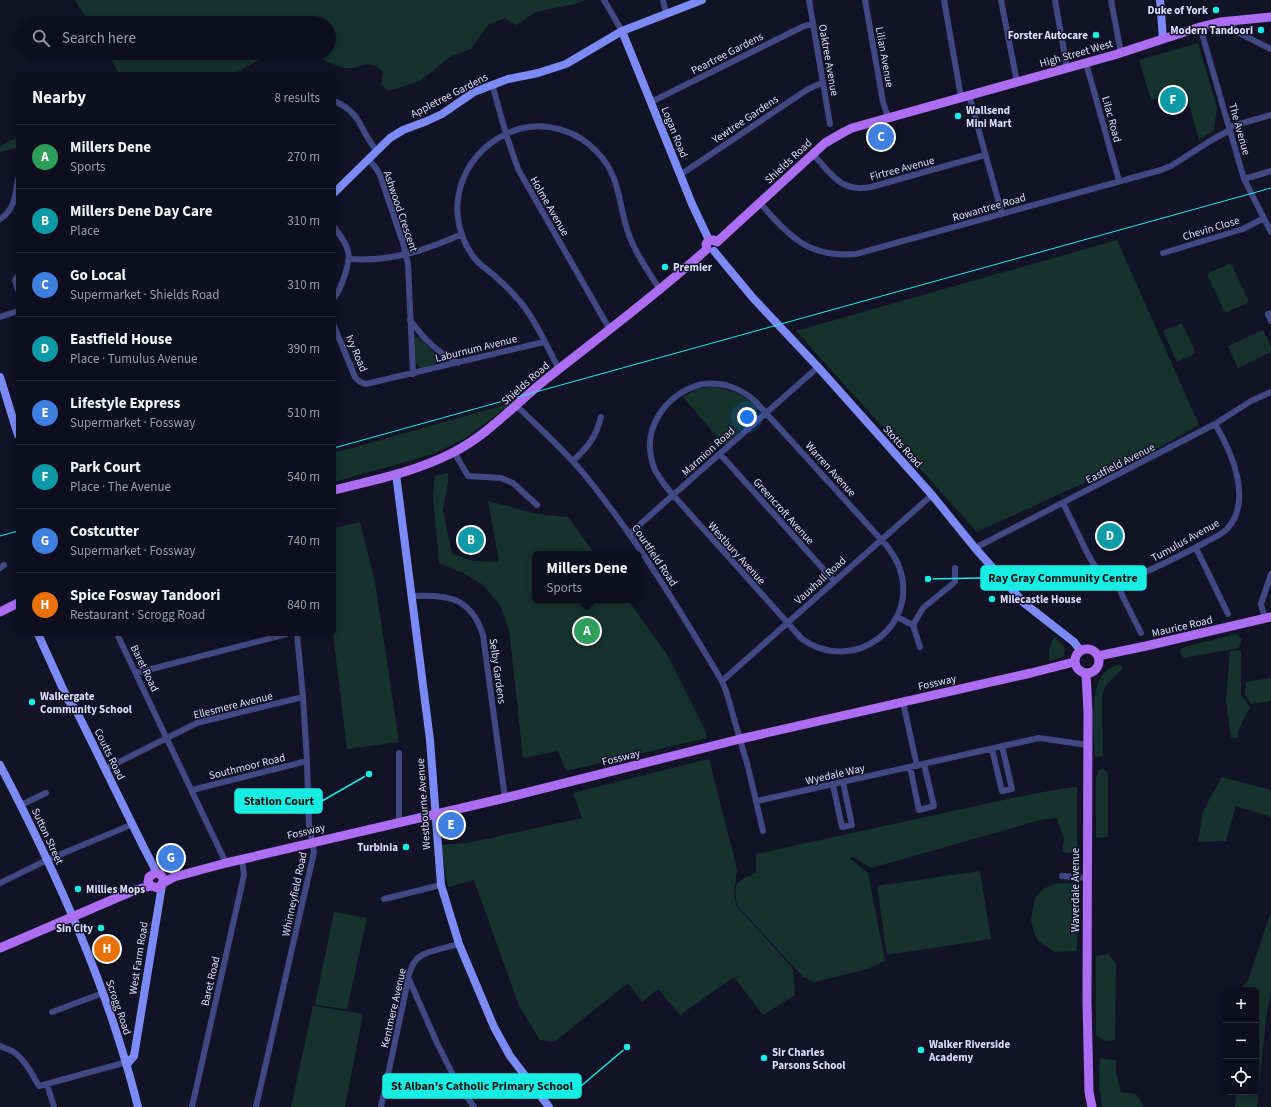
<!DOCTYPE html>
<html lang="en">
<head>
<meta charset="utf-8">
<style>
  body { margin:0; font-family:"Source Sans 3",sans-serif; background:#171727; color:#f1f3f6 }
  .controls { position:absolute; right:12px; bottom:12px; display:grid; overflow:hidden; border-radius:6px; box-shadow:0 2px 6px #0003 }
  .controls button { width:36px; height:36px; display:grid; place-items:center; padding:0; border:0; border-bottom:1px solid #2e2e3c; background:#0e0e1e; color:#f1f3f6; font:20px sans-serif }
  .you { position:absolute; left:747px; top:417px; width:14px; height:14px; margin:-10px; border:3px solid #fff; border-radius:50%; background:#1a73e8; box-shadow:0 0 0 6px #1a73e833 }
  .badge { display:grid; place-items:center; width:26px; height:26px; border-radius:50%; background:#2563eb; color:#fff; font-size:13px; font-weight:700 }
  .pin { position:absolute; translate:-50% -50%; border:2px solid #fff; box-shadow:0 1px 4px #0006 }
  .popup { position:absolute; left:532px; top:551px; width:110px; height:52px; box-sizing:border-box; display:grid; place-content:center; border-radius:6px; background:#0e0e1e; filter:drop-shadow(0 1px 3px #0005); font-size:13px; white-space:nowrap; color:#9b9ca4 }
  .popup b { font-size:15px; color:#f1f3f6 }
  .popup::after { content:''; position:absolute; left:50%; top:100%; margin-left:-8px; border:8px solid transparent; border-top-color:#0e0e1e }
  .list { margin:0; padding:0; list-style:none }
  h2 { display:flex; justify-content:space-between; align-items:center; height:52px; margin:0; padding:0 16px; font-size:17px }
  h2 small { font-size:13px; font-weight:400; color:#9b9ca4 }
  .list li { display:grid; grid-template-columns:26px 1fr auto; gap:12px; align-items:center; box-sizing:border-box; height:64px; padding:0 16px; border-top:1px solid #2e2e3c }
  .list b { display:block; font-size:15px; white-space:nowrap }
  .list p { margin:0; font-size:13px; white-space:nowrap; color:#9b9ca4 }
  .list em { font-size:13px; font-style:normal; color:#9b9ca4 }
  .icon { flex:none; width:22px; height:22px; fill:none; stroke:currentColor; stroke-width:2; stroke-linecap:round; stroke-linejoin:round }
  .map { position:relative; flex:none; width:1271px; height:1107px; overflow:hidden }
  .search { position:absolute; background:#0e0e1e; box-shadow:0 2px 6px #0003; left:16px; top:16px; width:320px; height:44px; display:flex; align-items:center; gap:10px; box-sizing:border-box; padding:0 14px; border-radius:22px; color:#9b9ca4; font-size:15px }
  .panel { position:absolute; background:#0e0e1e; box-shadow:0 2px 6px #0003; left:16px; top:72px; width:320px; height:564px; border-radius:6px }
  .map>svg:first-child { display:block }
  .green { fill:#16322d }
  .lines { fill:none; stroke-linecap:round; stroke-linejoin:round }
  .street { stroke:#414984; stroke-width:6 }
  .secondary { stroke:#7b8af5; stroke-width:8 }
  .primary { stroke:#ad6df3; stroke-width:9 }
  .tram { stroke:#18ede3; stroke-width:1 }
  .poi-dot { fill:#18ede3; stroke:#131328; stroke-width:1.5 }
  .labels { text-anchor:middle; stroke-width:3; stroke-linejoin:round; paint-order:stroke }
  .poi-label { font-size:11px; font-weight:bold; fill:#dddefc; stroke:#131328; text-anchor:start }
  .street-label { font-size:11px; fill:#dddefc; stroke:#131328 }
  .leader { fill:none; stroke:#18ede3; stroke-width:1.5 }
  .callout-dot { fill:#18ede3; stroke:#131328; stroke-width:1.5 }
  .callout { fill:#18ede3; stroke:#18ede3; stroke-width:1.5 }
  .callout-label { font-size:12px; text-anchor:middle; font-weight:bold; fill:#111 }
</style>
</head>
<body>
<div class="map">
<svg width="1271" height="1107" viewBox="0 0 1271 1107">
  <rect width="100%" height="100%" fill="#131328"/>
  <!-- green -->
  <path class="green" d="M75,0H586L579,3L536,12L516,25L504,18L488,25L471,49L450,57L420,81L388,91L381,84L383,71C362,55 362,73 341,67C331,64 321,58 312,53H329V23H89Z
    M1198,43L1217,107L1214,130L1199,140L1185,90L1151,100L1139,60Z
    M108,53H271L234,74H119Z
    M18,137V147L0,152V146Z
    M1117,240L1199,425L1155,450L977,532L796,331Z
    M1231,263L1249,302L1225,313L1207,274Z
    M1182,323L1196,353L1177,362L1163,331Z
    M1263,330L1271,347V352L1238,368L1228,346Z
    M417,337H420C430,352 453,361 422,369C411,362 414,350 414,338Z
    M710,387C729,388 743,394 757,407V415L725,446L683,397L697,389Z
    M512,403L466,438L433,454L334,482V453Z
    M448,473V482L443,510L452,554L473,561L499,562L488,501L537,514L568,517L595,554H535V600H628L668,656L705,730L707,738L566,771L558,751L523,758L509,629L500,605L482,584L463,573L439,563L433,495L435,476Z
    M360,522L375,582L399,742L347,749L333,634H334V528Z
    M1236,634L1242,639L1239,648L1184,658L1180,653L1181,648Z
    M1054,637L1064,646L1065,652L1063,657L1049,661V650Z
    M1230,651H1241V695L1250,707L1238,731V738H1231L1226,701Z
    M1119,664L1123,668L1106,685L1102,696L1103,756L1095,757C1094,736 1089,687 1105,672C1109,668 1115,666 1119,664Z
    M1271,678V701L1251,704L1245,694L1246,682Z
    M709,759L737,869L734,894L736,905L793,969L795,995L763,1015L734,977L680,1015L658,989L642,1002L628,983L554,1042L540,1040L519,1006L474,880L448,887L441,845L468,843L582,818L573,793Z
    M1103,768L1108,773V837L1096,838V778L1099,770Z
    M1222,777L1271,790V817L1236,806L1226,841L1198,842L1203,811Z
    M1077,787V853L1062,852L1064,839L1057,818L1041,820L871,868L852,856L850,859L868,873L885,961L867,969L814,982L803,977L737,905C733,883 736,881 756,873V854L1022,796L1060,789Z
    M980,871L991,939L887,955L877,886Z
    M1056,883H1078L1077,951L1055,952L1038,941L1034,932L1031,920L1034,902L1038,894L1043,889Z
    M334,912L367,918L347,1009L315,1005Z
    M1271,912V995L1267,1011L1257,1107H1235L1236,1092H1256V990H1239L1248,980Z
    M1109,954L1116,964L1115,1040L1106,1041L1096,1036V956Z
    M313,1006L363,1014L345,1107H291Z
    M1100,1058L1116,1060V1073L1121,1092L1136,1094L1144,1107H1102L1099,1083Z"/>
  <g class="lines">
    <!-- street -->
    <path class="street" d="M604,0L622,31
      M663,0L666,13
      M809,0L830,124
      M865,0L883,102L888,117
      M944,0L961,97
      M1001,0L1017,82
      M1055,0L1067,68
      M1111,0L1121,53
      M1228,21L1237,32L1271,49
      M1200,27L1244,179L1271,232
      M1086,63L1119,181
      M492,84L506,134L518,169L610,330
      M969,95L1002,214
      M334,101C363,113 359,131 377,151
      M651,102L802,27L813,23
      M1229,127L1271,115
      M813,154C831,174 841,193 871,187L985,155
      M368,159L376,168L380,175L403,243L408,264L413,374
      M680,175L808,89L822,83
      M1244,179L1271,171
      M760,203C790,237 808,258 856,254L1161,170L1171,166L1210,141L1230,130
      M0,219C15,210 15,195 18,179
      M334,227C339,234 346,242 348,251C351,262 341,289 334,298
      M1163,253L1243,229L1264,218
      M349,259C390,262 424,251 462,234
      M18,276L15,280L18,290
      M1271,313L1268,314L1271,321
      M0,317L18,311
      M410,320C425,340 437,352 458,363
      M334,326L355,377L360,382L366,384L544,342
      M559,369C548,349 539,327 525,308C517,297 507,287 496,277C488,270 478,264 472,255C439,206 465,145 519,129C546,121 578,131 597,152C621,176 618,205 629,235C636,255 649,272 660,290
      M702,384C723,382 739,387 755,401L887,546C891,552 895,557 898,564C923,625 854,676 802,639L673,495C666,487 660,479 655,470C639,431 664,394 702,384Z
      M516,405C540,429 567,452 588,479C639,542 680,611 722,681L726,691L748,767L763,831
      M454,452L468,476L501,478L513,483L537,505
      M720,454L834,581
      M573,461C588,447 596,437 601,417
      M1063,503C1069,515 1075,528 1081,540C1092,563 1101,587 1132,578C1157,567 1182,555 1206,542C1213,538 1221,535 1227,529C1253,501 1232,452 1215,424
      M629,534L818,367
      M975,548L1215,424L1251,401L1271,392
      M1196,548L1228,614
      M0,568L4,565
      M1119,581L1121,593L1141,633
      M412,596C447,594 471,597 483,635L505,798
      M897,617L913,625L920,647
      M1265,619L1261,604L1271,574
      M913,625L923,608L955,582V568
      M117,634L226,863
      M136,673L287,634
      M722,681L932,495
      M903,702L917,766
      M992,749L1002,791L1012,789L1002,746
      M910,767L919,810L934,806L924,764
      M105,769L197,723L303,697
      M833,785L842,827L852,825L843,782
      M192,790L307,761
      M757,801L1039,738L1088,745
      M21,805L46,793
      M399,822V753
      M1062,876L1087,878
      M0,883L47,860L133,824
      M384,899L441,885
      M408,977L437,1043L455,1079L474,1107
      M52,1012L103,993
      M0,1046C4,1048 8,1049 12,1051C24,1058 32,1074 39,1086L127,1062
      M47,1084L54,1107
      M192,1107L244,875L242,859
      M256,1107L314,852L309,825L307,761L303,697L297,634
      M381,1107L405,995C411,950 420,955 459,944"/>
    <!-- secondary -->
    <path class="secondary" d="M1160,0L1163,39
      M622,31L692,204L709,240
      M334,193L390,138L403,130L427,121L442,114L474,92L508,79L538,73L566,64L622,31L702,0
      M714,251L753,298L818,367L932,495L975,548L1024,603L1074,642L1080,650
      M0,377L18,435
      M396,474L430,740L441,885L459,944L494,1027L510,1056L549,1107
      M38,634L68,700L76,710L144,848L157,873
      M0,765C57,874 108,987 138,1107
      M127,1064L134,1056L162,885"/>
    <!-- primary -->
    <path class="primary" d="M717,242L825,143L844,132L852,128L1114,55L1200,27L1220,22L1271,17
      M707,249L706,244L708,241L714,240L717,242
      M334,490C374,480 415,472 452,453C488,435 514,405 545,380C599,337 655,296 707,249
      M0,612L18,603
      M1075 661a12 12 0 1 1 24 0a12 12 0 1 1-24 0Z
      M1098,656L1146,646L1271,617
      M1086,673L1088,712L1087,1002L1089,1092L1092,1107
      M163,883V878L160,874L155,873L149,877L148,882L151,886L158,888L163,883L174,877L226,863L505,798L740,739L1031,673L1074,662
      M0,948L135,890L151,886"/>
    <!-- tram -->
    <path class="tram" d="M334,448L1271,188
      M0,536L18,531"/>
  </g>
  <!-- markers -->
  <g class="poi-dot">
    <circle cx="1216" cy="10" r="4"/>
    <circle cx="1261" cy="30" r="4"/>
    <circle cx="1096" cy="35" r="4"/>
    <circle cx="958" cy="116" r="4"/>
    <circle cx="665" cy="267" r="4"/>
    <circle cx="992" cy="599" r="4"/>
    <circle cx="32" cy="702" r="4"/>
    <circle cx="406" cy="847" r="4"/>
    <circle cx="78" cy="889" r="4"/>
    <circle cx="101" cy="928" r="4"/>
    <circle cx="921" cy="1050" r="4"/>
    <circle cx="764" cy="1058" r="4"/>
  </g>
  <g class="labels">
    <!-- poi labels -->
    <g class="poi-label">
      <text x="1208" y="14" text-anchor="end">Duke of York</text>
      <text x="1253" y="34" text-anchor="end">Modern Tandoori</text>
      <text x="1088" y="39" text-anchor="end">Forster Autocare</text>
      <text x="966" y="114">Wallsend<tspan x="966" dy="13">Mini Mart</tspan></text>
      <text x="673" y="271">Premier</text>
      <text x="1000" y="603">Milecastle House</text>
      <text x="40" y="700">Walkergate<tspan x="40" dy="13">Community School</tspan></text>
      <text x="398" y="851" text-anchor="end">Turbinia</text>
      <text x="86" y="893">Millies Mops</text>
      <text x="93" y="932" text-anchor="end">Sin City</text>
      <text x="929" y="1048">Walker Riverside<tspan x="929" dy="13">Academy</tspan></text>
      <text x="772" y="1056">Sir Charles<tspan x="772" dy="13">Parsons School</tspan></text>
    </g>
    <!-- street labels -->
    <g class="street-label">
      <text transform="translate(727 53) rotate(-27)" y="4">Peartree Gardens</text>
      <text transform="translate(1076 53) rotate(-16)" y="4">High Street West</text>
      <text transform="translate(885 57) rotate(80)" y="4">Lilian Avenue</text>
      <text transform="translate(829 60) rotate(80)" y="4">Oaktree Avenue</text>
      <text transform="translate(449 95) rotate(-27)" y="4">Appletree Gardens</text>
      <text transform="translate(745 119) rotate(-34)" y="4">Yewtree Gardens</text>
      <text transform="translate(1112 119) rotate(75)" y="4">Lilac Road</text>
      <text transform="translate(1240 129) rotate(74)" y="4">The Avenue</text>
      <text transform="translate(675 132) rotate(68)" y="4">Logan Road</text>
      <text transform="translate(788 161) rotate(-43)" y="4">Shields Road</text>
      <text transform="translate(902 168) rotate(-15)" y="4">Firtree Avenue</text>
      <text transform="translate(550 206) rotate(60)" y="4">Holme Avenue</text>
      <text transform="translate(989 207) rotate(-16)" y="4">Rowantree Road</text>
      <text transform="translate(401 211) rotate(71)" y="4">Ashwood Crescent</text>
      <text transform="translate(1211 228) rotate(-17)" y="4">Chevin Close</text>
      <text transform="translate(476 348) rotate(-14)" y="4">Laburnum Avenue</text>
      <text transform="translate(357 353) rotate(67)" y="4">Ivy Road</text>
      <text transform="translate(525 383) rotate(-41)" y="4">Shields Road</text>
      <text transform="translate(903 446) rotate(48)" y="4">Stotts Road</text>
      <text transform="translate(708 451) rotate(-42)" y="4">Marmion Road</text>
      <text transform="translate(1120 463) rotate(-27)" y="4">Eastfield Avenue</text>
      <text transform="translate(831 469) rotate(48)" y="4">Warren Avenue</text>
      <text transform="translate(784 511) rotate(48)" y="4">Greencroft Avenue</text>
      <text transform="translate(1185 540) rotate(-29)" y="4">Tumulus Avenue</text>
      <text transform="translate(737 553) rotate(48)" y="4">Westbury Avenue</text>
      <text transform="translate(655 555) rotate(56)" y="4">Courtfield Road</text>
      <text transform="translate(820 580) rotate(-42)" y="4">Vauxhall Road</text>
      <text transform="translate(1182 626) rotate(-13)" y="4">Maurice Road</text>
      <text transform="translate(145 668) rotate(64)" y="4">Baret Road</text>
      <text transform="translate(498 671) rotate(82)" y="4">Selby Gardens</text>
      <text transform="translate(937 682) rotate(-13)" y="4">Fossway</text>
      <text transform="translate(233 705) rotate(-14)" y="4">Ellesmere Avenue</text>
      <text transform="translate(110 754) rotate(64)" y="4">Coutts Road</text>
      <text transform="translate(621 757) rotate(-14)" y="4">Fossway</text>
      <text transform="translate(247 766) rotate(-14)" y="4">Southmoor Road</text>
      <text transform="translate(835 774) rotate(-13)" y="4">Wyedale Way</text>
      <text transform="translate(423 804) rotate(-94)" y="4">Westbourne Avenue</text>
      <text transform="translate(306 831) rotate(-13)" y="4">Fossway</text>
      <text transform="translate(48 836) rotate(65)" y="4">Sutton Street</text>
      <text transform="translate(1075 890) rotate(-90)" y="4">Waverdale Avenue</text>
      <text transform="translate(294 894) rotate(-78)" y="4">Whinneyfield Road</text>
      <text transform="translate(138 958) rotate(-81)" y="4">West Farm Road</text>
      <text transform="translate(210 981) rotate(-77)" y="4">Baret Road</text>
      <text transform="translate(119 1007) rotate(71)" y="4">Scrogg Road</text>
      <text transform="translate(393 1008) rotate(-77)" y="4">Kentmere Avenue</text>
    </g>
  </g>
  <!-- callouts -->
  <path class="leader" d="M928 579L981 578M369 774L322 801M627 1047L581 1086"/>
  <g class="callout-dot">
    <circle cx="928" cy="579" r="4"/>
    <circle cx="369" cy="774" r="4"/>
    <circle cx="627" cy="1047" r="4"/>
  </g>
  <g class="callout">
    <rect x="981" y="566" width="165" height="24" rx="4"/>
    <rect x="235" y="789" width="87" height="24" rx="4"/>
    <rect x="383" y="1074" width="198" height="24" rx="4"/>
  </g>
  <g class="callout-label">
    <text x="1063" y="582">Ray Gray Community Centre</text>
    <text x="279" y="805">Station Court</text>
    <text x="482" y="1090">St Alban's Catholic Primary School</text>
  </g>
</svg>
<div class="controls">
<button>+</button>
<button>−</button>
<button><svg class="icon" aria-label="locate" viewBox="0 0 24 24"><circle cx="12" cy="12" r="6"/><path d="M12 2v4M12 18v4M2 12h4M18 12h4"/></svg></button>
</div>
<div class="you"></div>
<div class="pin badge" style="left:587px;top:631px;background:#2e9e5b">A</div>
<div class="popup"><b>Millers Dene</b>Sports</div>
<div class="pin badge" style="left:471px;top:540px;background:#0f9aa8">B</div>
<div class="pin badge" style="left:881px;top:137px;background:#3f7fe0">C</div>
<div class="pin badge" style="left:1110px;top:536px;background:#0f9aa8">D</div>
<div class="pin badge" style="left:451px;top:825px;background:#3f7fe0">E</div>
<div class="pin badge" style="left:1173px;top:100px;background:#0f9aa8">F</div>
<div class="pin badge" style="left:171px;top:858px;background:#3f7fe0">G</div>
<div class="pin badge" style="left:107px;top:949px;background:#e8710a">H</div>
<div class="search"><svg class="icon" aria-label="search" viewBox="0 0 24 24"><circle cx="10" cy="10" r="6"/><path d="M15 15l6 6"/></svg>Search here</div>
<section class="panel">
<h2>Nearby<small>8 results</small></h2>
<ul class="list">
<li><span class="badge" style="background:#2e9e5b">A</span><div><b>Millers Dene</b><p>Sports</p></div><em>270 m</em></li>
<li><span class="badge" style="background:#0f9aa8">B</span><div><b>Millers Dene Day Care</b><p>Place</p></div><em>310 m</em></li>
<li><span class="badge" style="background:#3f7fe0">C</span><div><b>Go Local</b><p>Supermarket · Shields Road</p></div><em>310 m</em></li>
<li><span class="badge" style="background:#0f9aa8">D</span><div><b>Eastfield House</b><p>Place · Tumulus Avenue</p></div><em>390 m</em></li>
<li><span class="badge" style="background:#3f7fe0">E</span><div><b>Lifestyle Express</b><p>Supermarket · Fossway</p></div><em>510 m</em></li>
<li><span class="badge" style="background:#0f9aa8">F</span><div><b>Park Court</b><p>Place · The Avenue</p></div><em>540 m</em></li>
<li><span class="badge" style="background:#3f7fe0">G</span><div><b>Costcutter</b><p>Supermarket · Fossway</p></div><em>740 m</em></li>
<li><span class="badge" style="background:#e8710a">H</span><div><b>Spice Fosway Tandoori</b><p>Restaurant · Scrogg Road</p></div><em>840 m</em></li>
</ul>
</section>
</div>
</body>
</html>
